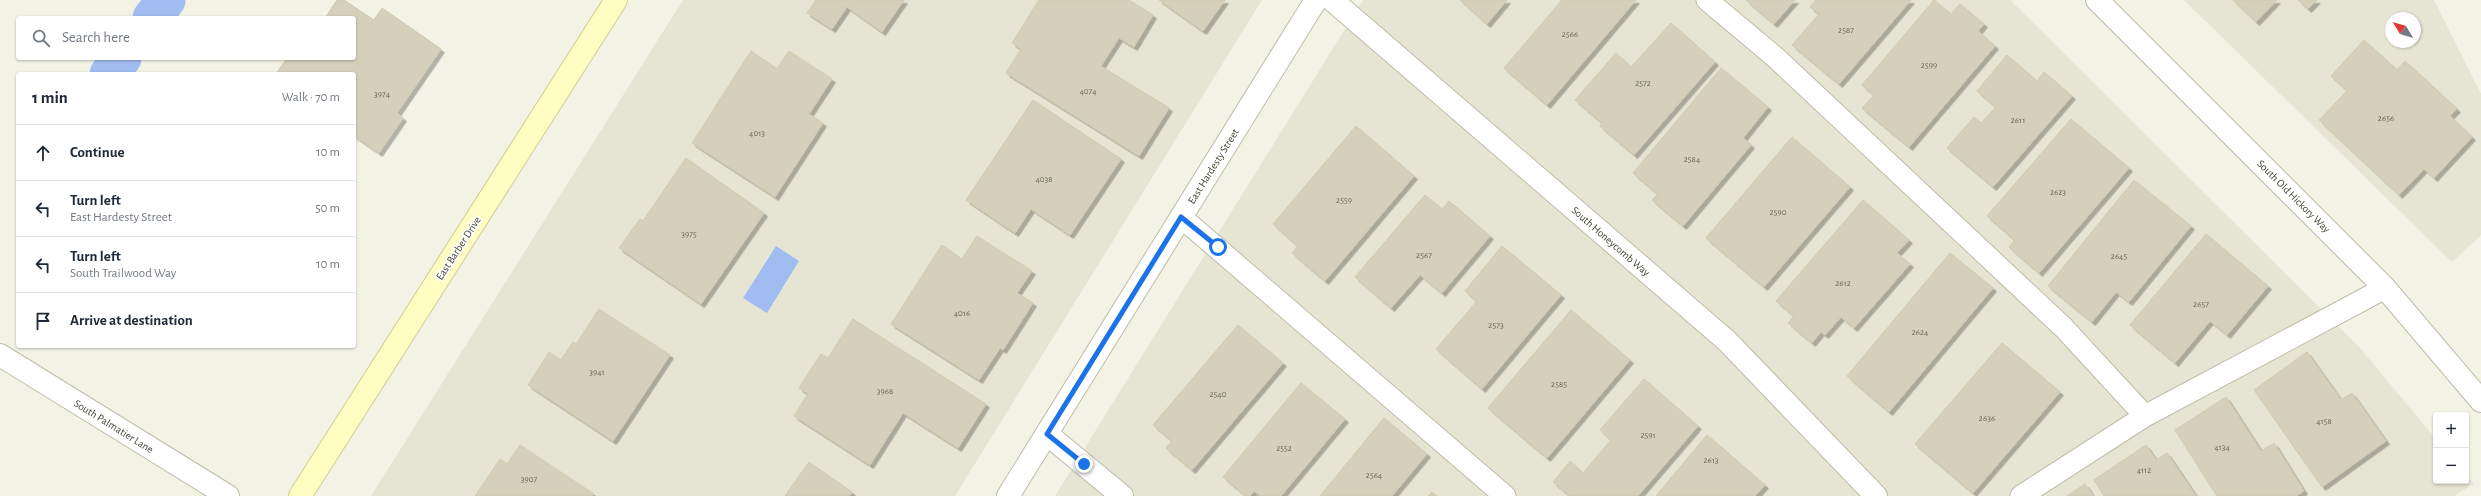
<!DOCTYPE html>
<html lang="en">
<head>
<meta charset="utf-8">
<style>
  body { margin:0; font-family:"Alegreya Sans",sans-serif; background:#f2f2f3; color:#1f2937 }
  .controls { position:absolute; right:12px; bottom:12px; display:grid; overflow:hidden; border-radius:4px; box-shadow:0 1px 3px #0004 }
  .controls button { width:36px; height:36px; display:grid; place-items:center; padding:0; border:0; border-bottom:1px solid #e0e1e3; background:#fff; color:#1f2937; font:20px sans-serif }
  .compass { position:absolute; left:2385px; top:12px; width:36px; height:36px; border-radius:50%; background:#fff; box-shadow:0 1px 3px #0004; rotate:308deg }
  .stop { position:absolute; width:12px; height:12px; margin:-9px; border:3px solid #1a73e8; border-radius:50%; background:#fff }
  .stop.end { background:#1a73e8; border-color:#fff; box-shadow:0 1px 4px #0008 }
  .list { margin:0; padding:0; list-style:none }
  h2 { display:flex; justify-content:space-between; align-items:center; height:52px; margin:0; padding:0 16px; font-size:17px }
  h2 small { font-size:13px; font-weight:400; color:#747a83 }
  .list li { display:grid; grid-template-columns:26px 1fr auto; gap:12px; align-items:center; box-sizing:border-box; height:56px; padding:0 16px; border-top:1px solid #e0e1e3 }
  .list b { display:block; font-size:15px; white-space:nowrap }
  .list p { margin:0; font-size:13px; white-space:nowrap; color:#747a83 }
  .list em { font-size:13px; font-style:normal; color:#747a83 }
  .icon { flex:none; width:22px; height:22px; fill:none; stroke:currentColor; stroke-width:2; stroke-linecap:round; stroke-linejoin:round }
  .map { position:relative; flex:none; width:2481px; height:496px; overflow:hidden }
  .search { position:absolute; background:#fff; box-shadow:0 1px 3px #0004; left:16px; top:16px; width:340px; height:44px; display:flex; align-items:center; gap:10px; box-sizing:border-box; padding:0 14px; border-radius:4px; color:#747a83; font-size:15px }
  .panel { position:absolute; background:#fff; box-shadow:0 1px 3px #0004; left:16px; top:72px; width:340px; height:276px; border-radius:4px }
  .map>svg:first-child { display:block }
  .residential { fill:#e6e5d3; fill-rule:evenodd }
  .water { fill:#a1bcf0 }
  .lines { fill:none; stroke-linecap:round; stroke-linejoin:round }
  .canal { stroke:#a1bcf0; stroke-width:39 }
  .building { fill:#d4d0bb; stroke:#cfcaae; filter:url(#shadow) }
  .lane-casing { stroke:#bebca8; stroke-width:23 }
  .street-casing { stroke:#bebca8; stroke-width:24 }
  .secondary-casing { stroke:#d0ce93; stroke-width:24 }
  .lane { stroke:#fff; stroke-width:21 }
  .street { stroke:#fff; stroke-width:22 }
  .secondary { stroke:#fefec3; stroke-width:22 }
  .route { stroke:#1a73e8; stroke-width:5 }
  .labels { text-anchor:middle; stroke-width:3.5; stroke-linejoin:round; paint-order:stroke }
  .number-label { font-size:9px; fill:#696656 }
  .street-label { font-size:11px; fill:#454235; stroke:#fff }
</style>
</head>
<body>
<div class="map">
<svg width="2481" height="496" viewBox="0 0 2481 496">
  <defs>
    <filter id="shadow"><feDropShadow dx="3.5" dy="3.5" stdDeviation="0" flood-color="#0004"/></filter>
  </defs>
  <rect width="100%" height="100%" fill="#f2f2e5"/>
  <!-- residential -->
  <path class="residential" d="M683,0H1262L955,496H371Z
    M1363,0H2010L2359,347L2436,439V481H2466V474L2474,484L2454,496H1055Z
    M2184,0H2434L2481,94V235L2452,262ZM2391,18H2415V42H2391Z"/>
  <!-- water -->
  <path class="water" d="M776,246L799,261L767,313L743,298Z"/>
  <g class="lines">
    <!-- canal -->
    <path class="canal" d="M152,18L166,0
      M109,74L122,58"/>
  </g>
  <!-- building -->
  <path class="building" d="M337,0H344L374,20L382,8L441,49L397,113L403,118L379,153L354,136V74H276L287,58H354V18H325Z
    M816,0H904L882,32L847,7L832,29L807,13Z
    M1039,0H1129L1153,15L1134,47L1119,38L1101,66L1169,108L1139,156L1006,73L1021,49L1012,43Z
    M1159,0H1225L1203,31Z
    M1460,0H1507L1487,24Z
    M1562,0H1636L1547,105L1504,68Z
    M1746,0H1795L1774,24Z
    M1816,0H1911L1839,84L1792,45L1819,14L1810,7Z
    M1934,0L1951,14L1960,4L1984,24L1978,31L1995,46L1909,147L1862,108L1874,95L1862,85Z
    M2233,0H2277L2256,22Z
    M2298,0H2317L2308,9Z
    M1671,23L1715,62L1634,155L1600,126L1602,123L1575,100L1616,53L1631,67Z
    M2364,40L2397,70L2405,61L2457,109L2450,116L2472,137L2434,178L2424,169L2399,195L2319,120L2347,91L2331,76Z
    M751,51L777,69L789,51L832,79L809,114L823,123L775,197L692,143Z
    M2007,55L2037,81L2044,72L2072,96L1993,187L1947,148L1974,117L1981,123L1996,107L1977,91Z
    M1721,68L1768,107L1743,138L1751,145L1683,226L1652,200L1658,194L1633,173Z
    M1033,100L1121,159L1070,235L1031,209L1015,233L966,200Z
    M2071,119L2129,168L2039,273L2009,247L2015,240L1987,216Z
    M1356,126L1414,176L1325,281L1292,253L1298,246L1273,224Z
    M1792,137L1850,187L1764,287L1706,238Z
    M686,158L764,213L701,304L619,248L640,219L643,221Z
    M2134,180L2191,226L2129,302L2116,292L2092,322L2048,286Z
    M1425,195L1442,209L1449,201L1490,236L1442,293L1420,275L1391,308L1355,277Z
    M1863,200L1909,240L1897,253L1910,264L1854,328L1841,317L1825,335L1821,332L1812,343L1788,323L1794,316L1776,301Z
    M2206,234L2268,286L2227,335L2210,321L2175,363L2130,325Z
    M977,236L1032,271L1017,293L1033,303L1003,350L1000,348L979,380L891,324L942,245L962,259Z
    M1502,246L1561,295L1482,389L1436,349L1477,301L1465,291Z
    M1950,253L1993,288L1889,412L1847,376Z
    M599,309L670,355L613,441L528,385L549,352L561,360L573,342L576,344Z
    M1571,310L1630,360L1547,458L1488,408Z
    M853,319L986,404L958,448L903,413L870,465L794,416L808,394L799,388L821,354L828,358Z
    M1238,325L1283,363L1192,470L1166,448L1172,441L1153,425Z
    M2002,343L2060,392L1973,493L1915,444Z
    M2307,352L2341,400L2352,393L2386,441L2322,487L2254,390Z
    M1644,379L1698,426L1638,496H1570L1553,482L1570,461L1583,473L1611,440L1600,430Z
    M1301,383L1345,419L1281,496H1261L1254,491L1250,496H1246L1223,477Z
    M2226,397L2261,451L2274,443L2304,491L2296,496H2217L2175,430Z
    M1384,418L1427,454L1392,496H1320Z
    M1707,435L1765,485L1755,496H1656Z
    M520,445L594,494L592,496H475L500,459L507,464Z
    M2146,445L2156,460L2167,453L2196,496H2104L2094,480Z
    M809,462L852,492L849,496H785Z
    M2085,484L2093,496H2067Z
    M1432,492L1437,496H1428Z"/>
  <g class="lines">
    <defs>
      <path id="lane" d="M1707,0L1775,57L2064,328L2145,416
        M1181,217L1505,496
        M2021,496L2145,416L2385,288"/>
      <path id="street" d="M1332,0L1727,341L1876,496
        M2097,0L2385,288L2481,401
        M0,355L228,496
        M1047,434L1122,496
        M1008,496L1316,0"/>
      <path id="secondary" d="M300,496L616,0"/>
    </defs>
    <!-- lane casing -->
    <use href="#lane" class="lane-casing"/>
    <!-- street casing -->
    <use href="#street" class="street-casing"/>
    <!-- secondary casing -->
    <use href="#secondary" class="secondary-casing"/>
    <!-- lane -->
    <use href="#lane" class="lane"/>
    <!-- street -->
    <use href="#street" class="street"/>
    <!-- secondary -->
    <use href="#secondary" class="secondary"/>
  </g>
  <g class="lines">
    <!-- route -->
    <path class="route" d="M1084,464L1047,434L1181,217L1218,247"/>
  </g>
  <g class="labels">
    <!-- number labels -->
    <g class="number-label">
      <text x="1846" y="33">2587</text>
      <text x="1570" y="37">2566</text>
      <text x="1929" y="68">2599</text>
      <text x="1643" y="86">2572</text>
      <text x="1088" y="94">4074</text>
      <text x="382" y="97">3974</text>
      <text x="2386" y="121">2656</text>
      <text x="2018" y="123">2611</text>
      <text x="757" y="136">4013</text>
      <text x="1692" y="162">2584</text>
      <text x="1044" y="182">4038</text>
      <text x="2058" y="195">2623</text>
      <text x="1344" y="203">2559</text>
      <text x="1778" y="215">2590</text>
      <text x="689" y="237">3975</text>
      <text x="1424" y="258">2567</text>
      <text x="2119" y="259">2645</text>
      <text x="1843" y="286">2612</text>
      <text x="2201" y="307">2657</text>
      <text x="962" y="316">4016</text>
      <text x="1496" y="328">2573</text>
      <text x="1920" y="335">2624</text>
      <text x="597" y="375">3941</text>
      <text x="1559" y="387">2585</text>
      <text x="885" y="394">3968</text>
      <text x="1218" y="397">2540</text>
      <text x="1987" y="421">2636</text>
      <text x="2324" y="424">4158</text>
      <text x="1648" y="438">2591</text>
      <text x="2222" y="450">4134</text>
      <text x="1284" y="451">2552</text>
      <text x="1711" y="463">2613</text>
      <text x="2144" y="473">4112</text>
      <text x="1374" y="478">2564</text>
      <text x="529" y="482">3907</text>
    </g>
    <!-- street labels -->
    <g class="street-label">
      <text transform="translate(1213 166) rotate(-58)" y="4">East Hardesty Street</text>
      <text transform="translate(2294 196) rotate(45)" y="4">South Old Hickory Way</text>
      <text transform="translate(1611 241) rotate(41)" y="4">South Honeycomb Way</text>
      <text transform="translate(458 248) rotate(-57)" y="4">East Barber Drive</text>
      <text transform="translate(114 426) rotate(32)" y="4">South Palmatier Lane</text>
    </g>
  </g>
</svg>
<div class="controls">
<button>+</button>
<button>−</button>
</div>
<svg class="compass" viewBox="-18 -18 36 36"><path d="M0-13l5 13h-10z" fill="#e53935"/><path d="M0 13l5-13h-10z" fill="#747a83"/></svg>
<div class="stop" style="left:1218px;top:247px"></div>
<div class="stop end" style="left:1084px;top:464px"></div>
<div class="search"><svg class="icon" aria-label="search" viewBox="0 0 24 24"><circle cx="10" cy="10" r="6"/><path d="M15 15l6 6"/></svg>Search here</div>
<section class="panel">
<h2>1 min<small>Walk · 70 m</small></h2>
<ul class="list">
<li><svg class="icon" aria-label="ahead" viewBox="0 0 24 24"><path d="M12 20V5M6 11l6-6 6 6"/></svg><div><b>Continue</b></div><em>10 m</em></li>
<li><svg class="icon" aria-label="left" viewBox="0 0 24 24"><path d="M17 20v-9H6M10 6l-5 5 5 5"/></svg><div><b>Turn left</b><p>East Hardesty Street</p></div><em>50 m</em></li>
<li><svg class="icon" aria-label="left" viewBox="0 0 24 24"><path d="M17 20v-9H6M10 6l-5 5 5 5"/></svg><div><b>Turn left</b><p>South Trailwood Way</p></div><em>10 m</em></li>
<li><svg class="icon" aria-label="arrive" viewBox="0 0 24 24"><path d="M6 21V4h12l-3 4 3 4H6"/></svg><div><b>Arrive at destination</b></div></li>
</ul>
</section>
</div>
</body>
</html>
